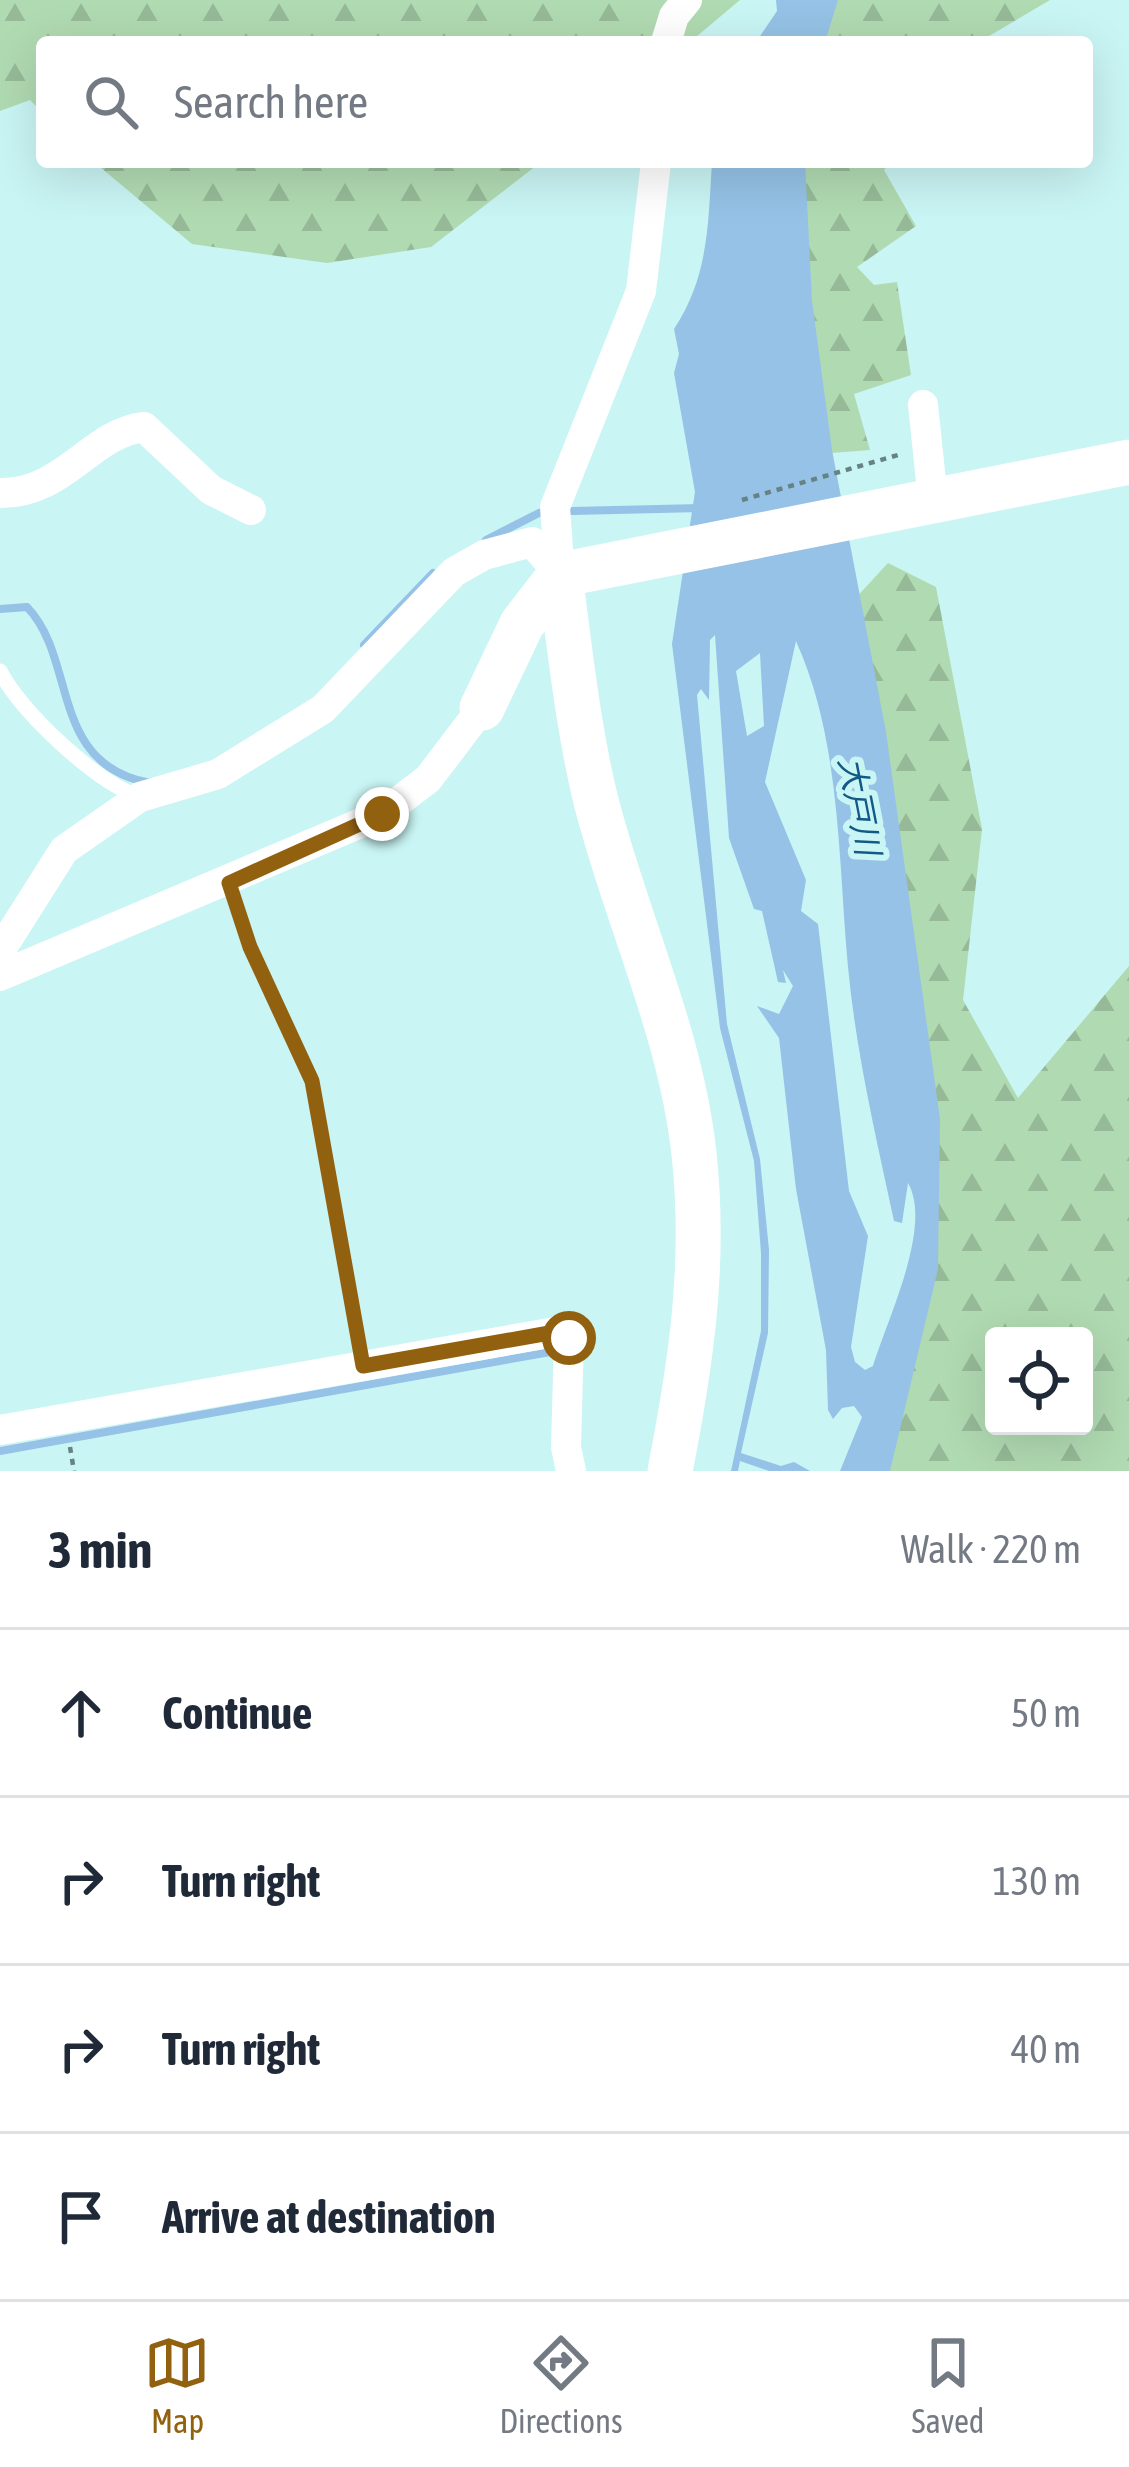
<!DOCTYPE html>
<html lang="en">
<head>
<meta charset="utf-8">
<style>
  body { margin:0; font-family:"Asap Condensed","Noto Sans JP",sans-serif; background:#f2f2f3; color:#1f2937 }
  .controls { position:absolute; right:36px; bottom:36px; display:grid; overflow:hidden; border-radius:12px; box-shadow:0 12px 48px #0002 }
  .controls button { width:108px; height:108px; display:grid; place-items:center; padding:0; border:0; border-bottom:3px solid #e0e1e3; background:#fff; color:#1f2937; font:60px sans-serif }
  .stop { position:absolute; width:36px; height:36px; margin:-27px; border:9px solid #926110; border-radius:50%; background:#fff }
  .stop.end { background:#926110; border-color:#fff; box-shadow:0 3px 12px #0008 }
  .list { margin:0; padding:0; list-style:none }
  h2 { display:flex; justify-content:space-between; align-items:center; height:156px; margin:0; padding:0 48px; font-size:51px }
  h2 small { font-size:39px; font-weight:400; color:#747a83 }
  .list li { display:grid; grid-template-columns:78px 1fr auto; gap:36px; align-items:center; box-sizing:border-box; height:168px; padding:0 48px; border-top:3px solid #e0e1e3 }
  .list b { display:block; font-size:45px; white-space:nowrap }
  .list em { font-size:39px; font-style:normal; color:#747a83 }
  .icon { flex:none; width:66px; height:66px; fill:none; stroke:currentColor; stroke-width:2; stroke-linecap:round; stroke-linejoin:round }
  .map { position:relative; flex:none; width:1129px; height:1471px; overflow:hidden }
  .search { position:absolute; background:#fff; box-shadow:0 12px 48px #0002; left:36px; right:36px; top:36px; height:132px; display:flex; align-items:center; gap:30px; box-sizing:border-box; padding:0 42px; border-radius:12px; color:#747a83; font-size:45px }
  .sheet { height:828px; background:#fff }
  nav { display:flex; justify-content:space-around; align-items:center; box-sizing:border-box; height:168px; border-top:3px solid #e0e1e3; background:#fff; font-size:33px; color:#747a83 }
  nav a { display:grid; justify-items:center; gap:6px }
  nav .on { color:#926110 }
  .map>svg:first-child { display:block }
  .forest { fill:url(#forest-firs); fill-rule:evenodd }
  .water { fill:#95c2e6; fill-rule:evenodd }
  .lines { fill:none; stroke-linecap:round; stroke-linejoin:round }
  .stream { stroke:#95c2e6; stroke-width:8 }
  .path { stroke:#658382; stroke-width:4.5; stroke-dasharray:6 6; stroke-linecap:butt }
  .lane { stroke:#fff; stroke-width:15 }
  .street { stroke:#fff; stroke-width:30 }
  .secondary { stroke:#fff; stroke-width:45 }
  .route { stroke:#926110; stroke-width:15 }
  .labels { text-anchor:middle; stroke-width:12; stroke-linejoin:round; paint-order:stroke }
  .water-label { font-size:33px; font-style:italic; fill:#125987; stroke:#c9f5f4 }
</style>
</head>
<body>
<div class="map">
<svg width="1129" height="1471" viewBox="0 0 1129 1471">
  <defs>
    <pattern id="forest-firs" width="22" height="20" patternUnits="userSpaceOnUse" patternTransform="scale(3)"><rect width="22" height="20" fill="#b0dab2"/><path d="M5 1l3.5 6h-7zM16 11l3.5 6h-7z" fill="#96ba98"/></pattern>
  </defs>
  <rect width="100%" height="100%" fill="#c9f5f4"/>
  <!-- forest -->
  <path class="forest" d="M0,0H740L690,42H42V112L30,100L0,111Z
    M824,0H1050L979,42H805Z
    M94,162H541L431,247L327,263L192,244Z
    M788,162H891L884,170L916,226L857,267L874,285L897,282L911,375L854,394L870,450L819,454Z
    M888,563L936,587L982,829L963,1000L1018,1098L1129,966V1471H871L907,1353L928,1121L840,615ZM994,1336H1084V1426H994Z"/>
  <!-- water -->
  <path class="water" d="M776,0H838L825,42H756L777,11Z
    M712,162H805L812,301L832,450L886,732L940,1119L938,1269L890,1471H840L862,1417L854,1406L842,1408L833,1419L828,1410L826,1350L796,1189L779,1038L757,1006L779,1014L793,986L783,970L786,983L778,982L762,911L754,909L729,838L715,635L710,640L709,700L701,689L697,695L727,1024L760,1159L769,1250L768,1333L741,1453L781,1466L794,1462L810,1471H769L740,1461L738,1471H731L761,1331V1253L754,1161L720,1028L672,644L695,492L674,373L679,354L674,329C709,276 708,224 712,162ZM796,641C841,741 838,858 848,967C856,1052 876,1137 894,1221L902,1223L908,1183C933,1226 887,1320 873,1366L865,1370L855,1362L851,1347L868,1236L849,1191L818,924L801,911L806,880L765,782ZM760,653L764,726L747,736L736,671Z"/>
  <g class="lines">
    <!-- stream -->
    <path class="stream" d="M572,511L701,508
      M486,540L539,513
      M0,609L27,607C78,660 48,764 150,783
      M364,645L433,573
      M0,1451L550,1352"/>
    <!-- path -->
    <path class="path" d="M742,500L898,455
      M236,906L312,1081L358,1336
      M70,1447L74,1471"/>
    <!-- lane -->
    <path class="lane" d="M0,671C21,712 94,780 137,796"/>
    <!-- street -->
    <path class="street" d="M666,42L674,16L687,0
      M923,405L933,500
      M0,493C64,494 91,433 144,427L211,490L251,510
      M560,575L555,507L641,291L656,162
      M0,951L64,850L140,797L218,774L323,709L454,572L484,555L532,542L560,575
      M0,976L382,814L428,779L482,708
      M0,1430L555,1332L569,1338L566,1447L571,1471"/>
    <!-- secondary -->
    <path class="secondary" d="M560,575C570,650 578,728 596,801C626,919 681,1032 694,1154C706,1263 691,1364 670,1471
      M482,708L522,624L560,575L1129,462"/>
  </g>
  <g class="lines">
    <!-- route -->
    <path class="route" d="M382,814L229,883L250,947L312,1081L363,1366L555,1332L569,1338"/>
  </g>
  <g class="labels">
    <!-- water labels -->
    <g class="water-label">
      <text transform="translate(860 806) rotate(79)" y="12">大戸川</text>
    </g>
  </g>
</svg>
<div class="controls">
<button><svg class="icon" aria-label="locate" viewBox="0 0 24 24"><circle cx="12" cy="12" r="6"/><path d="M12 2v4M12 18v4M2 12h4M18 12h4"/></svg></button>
</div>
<div class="stop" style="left:569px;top:1338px"></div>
<div class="stop end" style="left:382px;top:814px"></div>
<div class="search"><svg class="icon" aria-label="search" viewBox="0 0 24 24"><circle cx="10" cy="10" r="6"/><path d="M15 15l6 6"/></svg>Search here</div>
</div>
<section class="sheet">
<h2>3 min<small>Walk · 220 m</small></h2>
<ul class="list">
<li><svg class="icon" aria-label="ahead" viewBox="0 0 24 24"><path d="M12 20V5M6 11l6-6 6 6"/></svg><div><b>Continue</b></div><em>50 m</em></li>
<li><svg class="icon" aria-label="right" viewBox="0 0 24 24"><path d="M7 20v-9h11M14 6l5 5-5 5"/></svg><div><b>Turn right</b></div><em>130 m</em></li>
<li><svg class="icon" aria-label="right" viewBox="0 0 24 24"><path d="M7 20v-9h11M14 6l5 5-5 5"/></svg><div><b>Turn right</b></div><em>40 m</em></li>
<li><svg class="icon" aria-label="arrive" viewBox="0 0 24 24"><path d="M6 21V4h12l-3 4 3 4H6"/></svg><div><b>Arrive at destination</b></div></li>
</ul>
</section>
<nav>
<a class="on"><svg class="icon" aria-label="map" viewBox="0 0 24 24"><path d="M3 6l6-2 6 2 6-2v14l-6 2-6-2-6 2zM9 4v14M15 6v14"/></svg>Map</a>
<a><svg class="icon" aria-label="directions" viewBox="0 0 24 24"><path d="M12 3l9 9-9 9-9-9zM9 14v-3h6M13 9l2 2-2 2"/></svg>Directions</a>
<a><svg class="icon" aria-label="saved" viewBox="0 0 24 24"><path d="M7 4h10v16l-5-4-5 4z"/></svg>Saved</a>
</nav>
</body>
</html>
